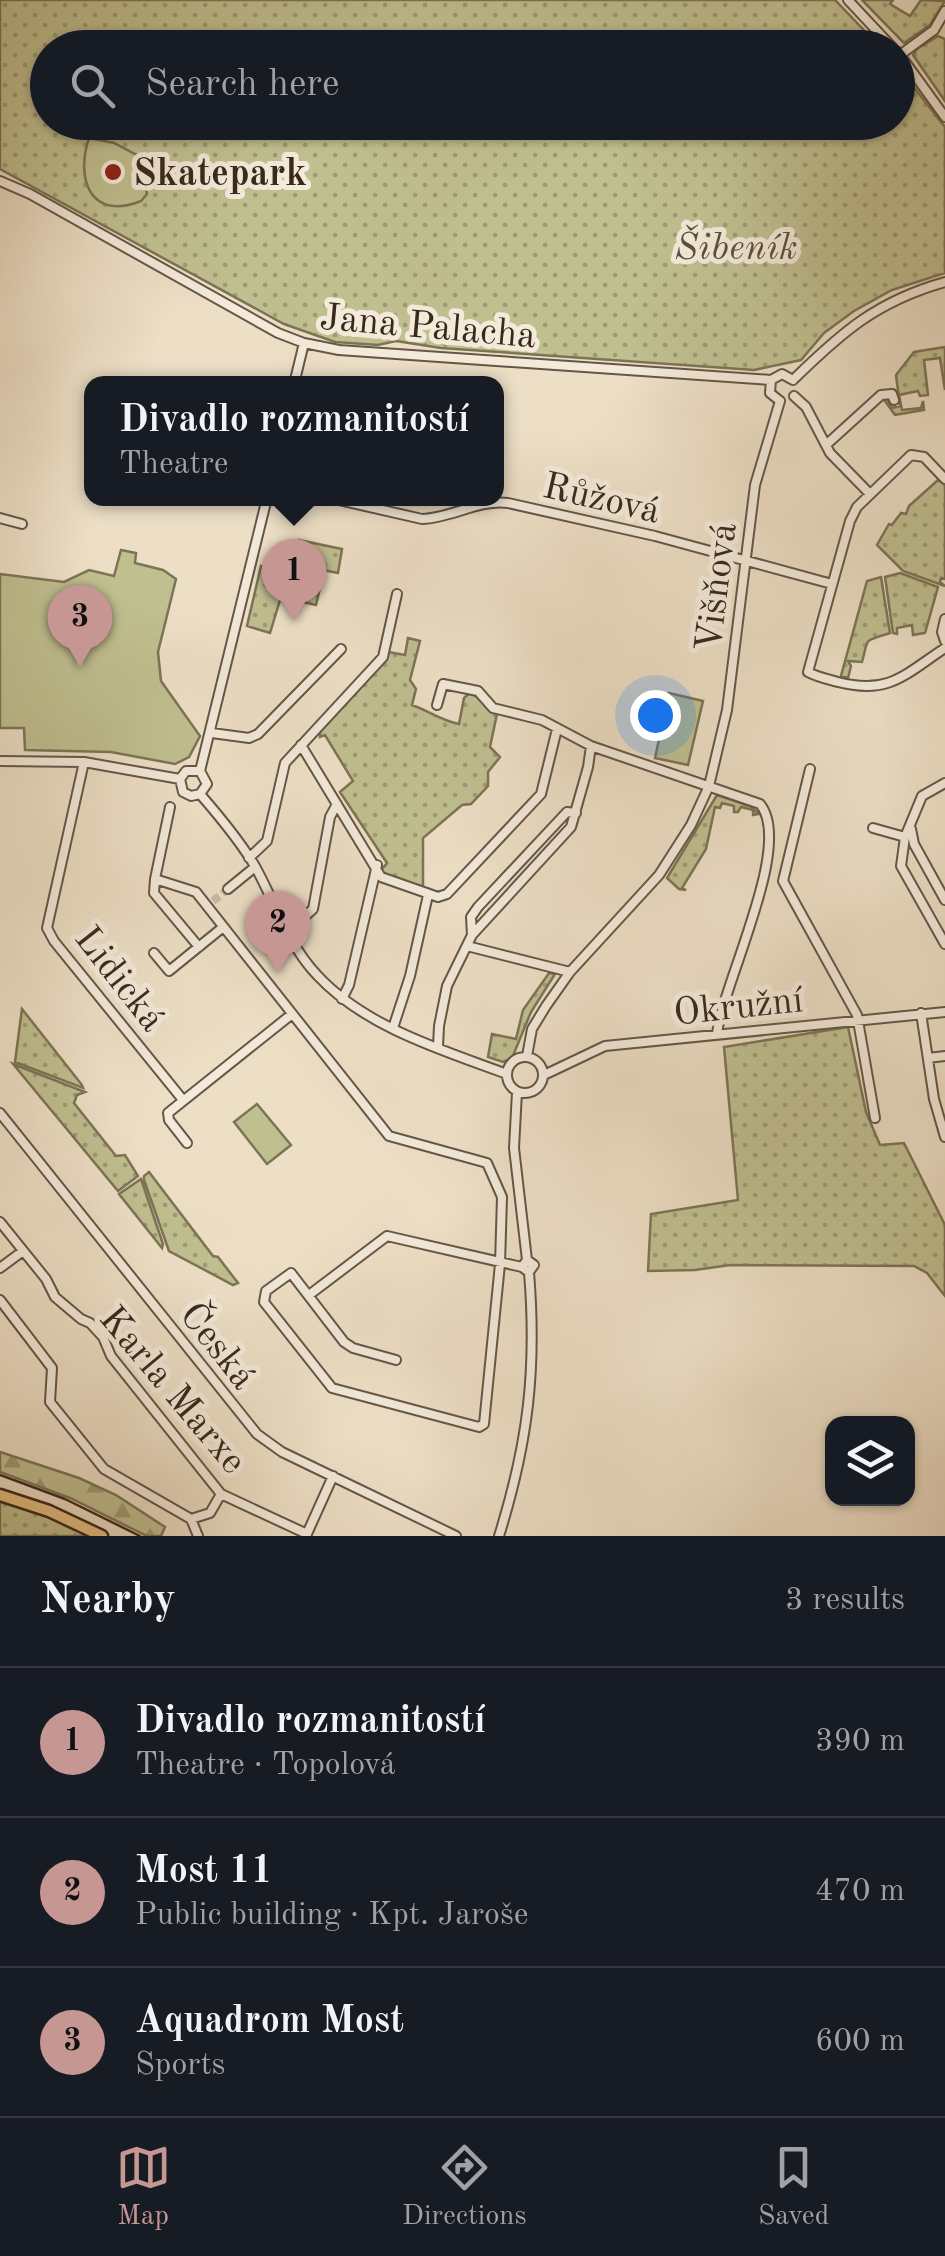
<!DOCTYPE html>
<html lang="en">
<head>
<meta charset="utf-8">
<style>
  body { margin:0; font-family:"Old Standard TT",serif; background:#20242c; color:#f1f3f6 }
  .controls { position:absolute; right:30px; bottom:30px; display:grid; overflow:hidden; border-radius:20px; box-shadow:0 2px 8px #0004 }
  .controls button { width:90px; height:90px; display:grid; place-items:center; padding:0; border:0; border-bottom:2px solid #363941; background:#171b24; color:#f1f3f6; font:50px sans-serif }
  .you { position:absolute; left:655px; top:715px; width:35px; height:35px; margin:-25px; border:8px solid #fff; border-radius:50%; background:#1a73e8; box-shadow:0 0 0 15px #1a73e833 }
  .badge { display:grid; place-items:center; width:65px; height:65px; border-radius:50%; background:#c59692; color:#111; font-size:32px; font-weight:700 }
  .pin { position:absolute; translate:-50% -82px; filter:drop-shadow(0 2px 5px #0008) }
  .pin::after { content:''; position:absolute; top:52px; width:35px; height:30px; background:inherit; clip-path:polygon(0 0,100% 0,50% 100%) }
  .popup { position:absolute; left:84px; top:376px; width:420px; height:130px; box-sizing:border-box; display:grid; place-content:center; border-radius:20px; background:#171b24; filter:drop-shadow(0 2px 8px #0005); font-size:32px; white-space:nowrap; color:#9ea1a6 }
  .popup b { font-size:38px; color:#f1f3f6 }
  .popup::after { content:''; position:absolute; left:50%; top:100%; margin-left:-20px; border:20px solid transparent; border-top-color:#171b24 }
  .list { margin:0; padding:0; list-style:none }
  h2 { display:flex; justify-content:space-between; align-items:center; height:130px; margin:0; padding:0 40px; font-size:42px }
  h2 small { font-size:32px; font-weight:400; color:#9ea1a6 }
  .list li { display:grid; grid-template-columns:65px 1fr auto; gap:30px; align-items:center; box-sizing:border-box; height:150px; padding:0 40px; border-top:2px solid #363941 }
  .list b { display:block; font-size:38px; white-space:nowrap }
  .list p { margin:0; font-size:32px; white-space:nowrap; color:#9ea1a6 }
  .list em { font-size:32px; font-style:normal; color:#9ea1a6 }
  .icon { flex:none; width:55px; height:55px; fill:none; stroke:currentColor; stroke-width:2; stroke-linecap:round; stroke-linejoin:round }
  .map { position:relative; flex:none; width:945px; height:1536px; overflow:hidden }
  .search { position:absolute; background:#171b24; box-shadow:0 2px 8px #0004; left:30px; right:30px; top:30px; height:110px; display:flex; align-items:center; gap:25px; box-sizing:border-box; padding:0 35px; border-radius:55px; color:#9ea1a6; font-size:38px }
  .sheet { height:580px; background:#171b24 }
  nav { display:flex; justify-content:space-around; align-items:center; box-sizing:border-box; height:140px; border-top:2px solid #363941; background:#171b24; font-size:28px; color:#9ea1a6 }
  nav a { display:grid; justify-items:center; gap:5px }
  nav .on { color:#c59692 }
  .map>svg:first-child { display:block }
  .grass { fill:url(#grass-dots); stroke:#7c7456; stroke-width:2.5 }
  .forest { fill:url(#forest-firs); stroke:#7c7456; stroke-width:2.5 }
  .garden { fill:#c0bf90; stroke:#7c7456; stroke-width:2.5 }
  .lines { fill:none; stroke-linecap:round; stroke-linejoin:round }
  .minor-tunnel { stroke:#c9bba4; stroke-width:8; stroke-dasharray:8 4; stroke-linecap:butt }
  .minor-casing { stroke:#665647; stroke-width:12 }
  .major-casing { stroke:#39291d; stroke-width:15 }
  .minor { stroke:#f3eada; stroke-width:8 }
  .major { stroke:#e6c083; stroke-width:10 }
  .tram { stroke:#39291d; stroke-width:2.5 }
  .poi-dot { fill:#8f2418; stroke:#f3eada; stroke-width:4 }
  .labels { text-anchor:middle; stroke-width:10; stroke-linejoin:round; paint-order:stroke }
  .poi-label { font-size:38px; font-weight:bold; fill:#39291d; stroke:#f3eada; text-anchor:start }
  .park-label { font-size:38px; font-style:italic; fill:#5b4e3a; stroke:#f3eada }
  .street-label { font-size:38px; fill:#39291d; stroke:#f3eada }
</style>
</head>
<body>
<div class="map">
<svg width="945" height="1536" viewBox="0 0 945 1536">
  <defs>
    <pattern id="grass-dots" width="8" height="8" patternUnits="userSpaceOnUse" patternTransform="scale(2.5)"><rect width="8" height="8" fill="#c0bf90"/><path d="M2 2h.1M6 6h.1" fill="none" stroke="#9d9b75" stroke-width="1.8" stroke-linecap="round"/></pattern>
    <pattern id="forest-firs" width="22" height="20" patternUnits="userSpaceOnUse" patternTransform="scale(2.5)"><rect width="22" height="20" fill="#c0bf90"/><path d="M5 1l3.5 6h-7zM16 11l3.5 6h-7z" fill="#9d9b75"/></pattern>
  </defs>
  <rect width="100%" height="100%" fill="#eddfc6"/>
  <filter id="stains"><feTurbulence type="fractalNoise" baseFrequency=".002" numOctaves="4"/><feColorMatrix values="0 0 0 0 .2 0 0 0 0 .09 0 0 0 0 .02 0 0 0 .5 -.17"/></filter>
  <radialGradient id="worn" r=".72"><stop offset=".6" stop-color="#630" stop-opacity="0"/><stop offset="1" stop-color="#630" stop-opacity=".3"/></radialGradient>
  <!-- grass -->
  <path class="grass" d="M0,0H835L880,47L48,48V122H898V67L945,127V273L892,290L854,311L824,333L801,360L754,370L441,348L396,341L378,345L335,342L284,324L0,169Z
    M862,0H893L890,4L910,16L921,0L945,1L930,25L904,43Z
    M938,36L945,39V101L913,55L917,49Z
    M945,347V390L940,358L924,360L928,395L920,396L918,391L899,395L902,410L921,408L923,401L924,410L895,415L882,397L886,396L892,408L900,406L896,375L914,352Z
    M938,480L945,483V579L941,578L940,582L945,586L903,571L877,545L889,524L892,525L901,513L906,514L909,506Z
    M299,540L342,549L338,573L293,564Z
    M261,566L319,580L321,584L316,605L281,597L270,633L247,626Z
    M900,573L938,587L925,633L913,635L912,625L897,628V634L893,633L885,577Z
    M881,577L890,633C862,642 869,637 862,662L848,661L851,666L848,678L841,676L867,581Z
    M408,638L420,641L410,680L416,689L412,705C429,711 442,721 459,724L464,698L471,692L497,714L490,747L500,757L488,772V786L471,804L462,805L423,838V890L384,876L381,870L387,863L340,792L353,781L325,735L320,737V732L389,652L405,655Z
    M717,795L750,806L759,814L753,815V810L741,807L738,812H734V806L722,803L720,808L715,807L706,849L682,888L686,890L679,889L667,878Z
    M549,973L555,974L531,1012L512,1058L503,1062L488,1057L492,1034L516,1039L523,1010Z
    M22,1009L82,1085L83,1088L15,1062Z
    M848,1027L866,1112L880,1145L904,1143L945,1225V1296L927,1273L914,1266L730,1265L695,1270L648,1271L651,1214L738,1200L724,1047Z
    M13,1064L85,1092L77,1095L74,1103L116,1156L125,1155L138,1176L118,1191Z
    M149,1172L213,1256L218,1257L238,1283L233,1285L169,1251L144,1180V1176Z
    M141,1179L163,1244L162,1248L119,1194Z
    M0,1500L42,1514L91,1536H0Z"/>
  <!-- forest -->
  <path class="forest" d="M0,1452L79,1478L116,1495L165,1527L161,1536H147L70,1498L0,1472Z"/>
  <!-- garden -->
  <path class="garden" d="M89,138L114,143L146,160L148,164L142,174L147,194L141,201C91,221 75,180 89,138Z
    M121,550L136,553L135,563L163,570L176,579L158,652L161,681L200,736L189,757L175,764L111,752L25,750L24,728H0V574L64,582L89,570L114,576Z
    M669,693L703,701L688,765L655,758Z
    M257,1104L291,1145L267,1164L234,1122Z"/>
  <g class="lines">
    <!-- minor-tunnel -->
    <path class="minor-tunnel" d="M213,901L228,889"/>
    <defs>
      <path id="minor" d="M848,0L893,48
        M898,52L945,117
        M900,55L934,30L945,11
        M0,181L30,194L278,333L304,343L339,350L771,380L782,374L793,380
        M771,380L770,393L780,401
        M793,380C842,332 877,301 945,282
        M294,384L304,343
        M794,396L806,407L830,453L870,494
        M826,445L881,395L892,394L894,400
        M945,479L924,457L911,455L857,507L850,521L808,672C817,677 827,679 838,682C889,695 904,675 945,648
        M330,498L422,519C452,518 479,499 508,503L655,536L832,584
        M0,518L22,524
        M945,619L942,632L945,641
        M437,705L443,684L478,691L493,708L542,720L591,746L760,804C794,845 723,982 717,1034
        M212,733L249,738L258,734L341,649
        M301,745L381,877L438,897L447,894L541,794L557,729
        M0,761L84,762L180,779
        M84,762L47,928L54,941L183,1100
        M810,769L783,881L857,1015L875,1118
        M180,779L183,792L191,796L200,794C220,817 241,842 256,868C275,903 289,946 317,975C365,1027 442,1050 507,1074
        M180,779L186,771H200
        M945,783L922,796L905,837L901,866L945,944
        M200,794L207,784L200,771L267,498
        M170,807L155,879L196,892L389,1136L487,1163L502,1197L500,1264L484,1424L479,1427L332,1388L264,1302L266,1291L291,1273L344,1342L353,1348L396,1360
        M873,828L905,837
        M911,829L914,844L945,900
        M249,858L267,841L285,763L383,657L397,594
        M155,879L154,893L199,947
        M228,889L255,867
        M288,932L313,909L330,817L337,804
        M472,935L471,917L478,907L567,812L576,813
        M467,946L570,972
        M154,953L169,971L222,928
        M342,999L349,985L377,865
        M921,1013L934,1099L945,1137
        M393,1028L410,976L428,895
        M438,1047L439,1026L447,986L472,935L571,827L588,767L591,746
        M527,1056L532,1029L546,1006L570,972L659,875L691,825L709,786L727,710L755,485L780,401
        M507 1075a18 18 0 1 1 36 0a18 18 0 1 1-36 0Z
        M928,1058L945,1056
        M544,1075L605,1046L945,1012
        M517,1092L514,1148L527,1260L522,1267L529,1272L534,1265L527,1260
        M0,1113L257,1434L282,1452L456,1536
        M187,1143L169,1120L168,1113L292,1014
        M0,1222L46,1279L55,1297L81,1319L90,1323L103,1337L111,1356L221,1494L307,1534
        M0,1268L23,1251
        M309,1295L387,1236L522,1267
        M0,1300L52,1368L50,1402L104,1469L191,1519L210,1513L221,1494
        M191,1519L198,1536
        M306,1536L333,1476
        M499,1536C528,1443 537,1370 529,1272"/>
      <path id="major" d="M0,1495L49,1511L102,1536"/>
    </defs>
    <!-- minor casing -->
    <use href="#minor" class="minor-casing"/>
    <!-- major casing -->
    <use href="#major" class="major-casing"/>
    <!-- minor -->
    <use href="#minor" class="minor"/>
    <!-- major -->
    <use href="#major" class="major"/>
    <!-- tram -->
    <path class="tram" d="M0,1475L65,1499L140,1536"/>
  </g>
  <!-- markers -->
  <circle class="poi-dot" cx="113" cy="172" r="10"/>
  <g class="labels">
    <!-- poi labels -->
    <g class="poi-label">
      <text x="133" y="185">Skatepark</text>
    </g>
    <!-- park labels -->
    <g class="park-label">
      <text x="736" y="259">Šibeník</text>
    </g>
    <!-- street labels -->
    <g class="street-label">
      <text transform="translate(428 325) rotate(5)" y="13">Jana Palacha</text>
      <text transform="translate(602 497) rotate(13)" y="13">Růžová</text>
      <text transform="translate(715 587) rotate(-83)" y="13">Višňová</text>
      <text transform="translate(121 978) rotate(52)" y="13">Lidická</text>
      <text transform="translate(738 1005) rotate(-6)" y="13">Okružní</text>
      <text transform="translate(219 1345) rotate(52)" y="13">Česká</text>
      <text transform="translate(174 1389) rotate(50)" y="13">Karla Marxe</text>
    </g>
  </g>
  <rect width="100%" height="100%" filter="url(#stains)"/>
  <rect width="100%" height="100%" fill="url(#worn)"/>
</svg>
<div class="controls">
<button><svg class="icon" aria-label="layers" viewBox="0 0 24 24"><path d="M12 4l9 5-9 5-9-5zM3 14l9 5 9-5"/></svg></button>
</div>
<div class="you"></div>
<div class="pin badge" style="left:294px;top:621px">1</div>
<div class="popup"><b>Divadlo rozmanitostí</b>Theatre</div>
<div class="pin badge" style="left:278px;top:973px">2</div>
<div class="pin badge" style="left:80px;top:667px">3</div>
<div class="search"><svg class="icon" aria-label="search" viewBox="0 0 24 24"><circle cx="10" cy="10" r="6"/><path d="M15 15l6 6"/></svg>Search here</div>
</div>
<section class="sheet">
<h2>Nearby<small>3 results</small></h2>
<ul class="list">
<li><span class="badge">1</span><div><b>Divadlo rozmanitostí</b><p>Theatre · Topolová</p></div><em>390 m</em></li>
<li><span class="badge">2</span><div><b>Most 11</b><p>Public building · Kpt. Jaroše</p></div><em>470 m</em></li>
<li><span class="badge">3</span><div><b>Aquadrom Most</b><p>Sports</p></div><em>600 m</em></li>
</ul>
</section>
<nav>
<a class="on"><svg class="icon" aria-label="map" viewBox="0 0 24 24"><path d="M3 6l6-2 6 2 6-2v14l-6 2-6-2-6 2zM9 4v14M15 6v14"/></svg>Map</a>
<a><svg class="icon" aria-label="directions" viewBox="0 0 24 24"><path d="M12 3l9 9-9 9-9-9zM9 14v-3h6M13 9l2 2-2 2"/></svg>Directions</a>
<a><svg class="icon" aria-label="saved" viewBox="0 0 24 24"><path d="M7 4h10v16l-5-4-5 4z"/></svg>Saved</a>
</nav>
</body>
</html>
